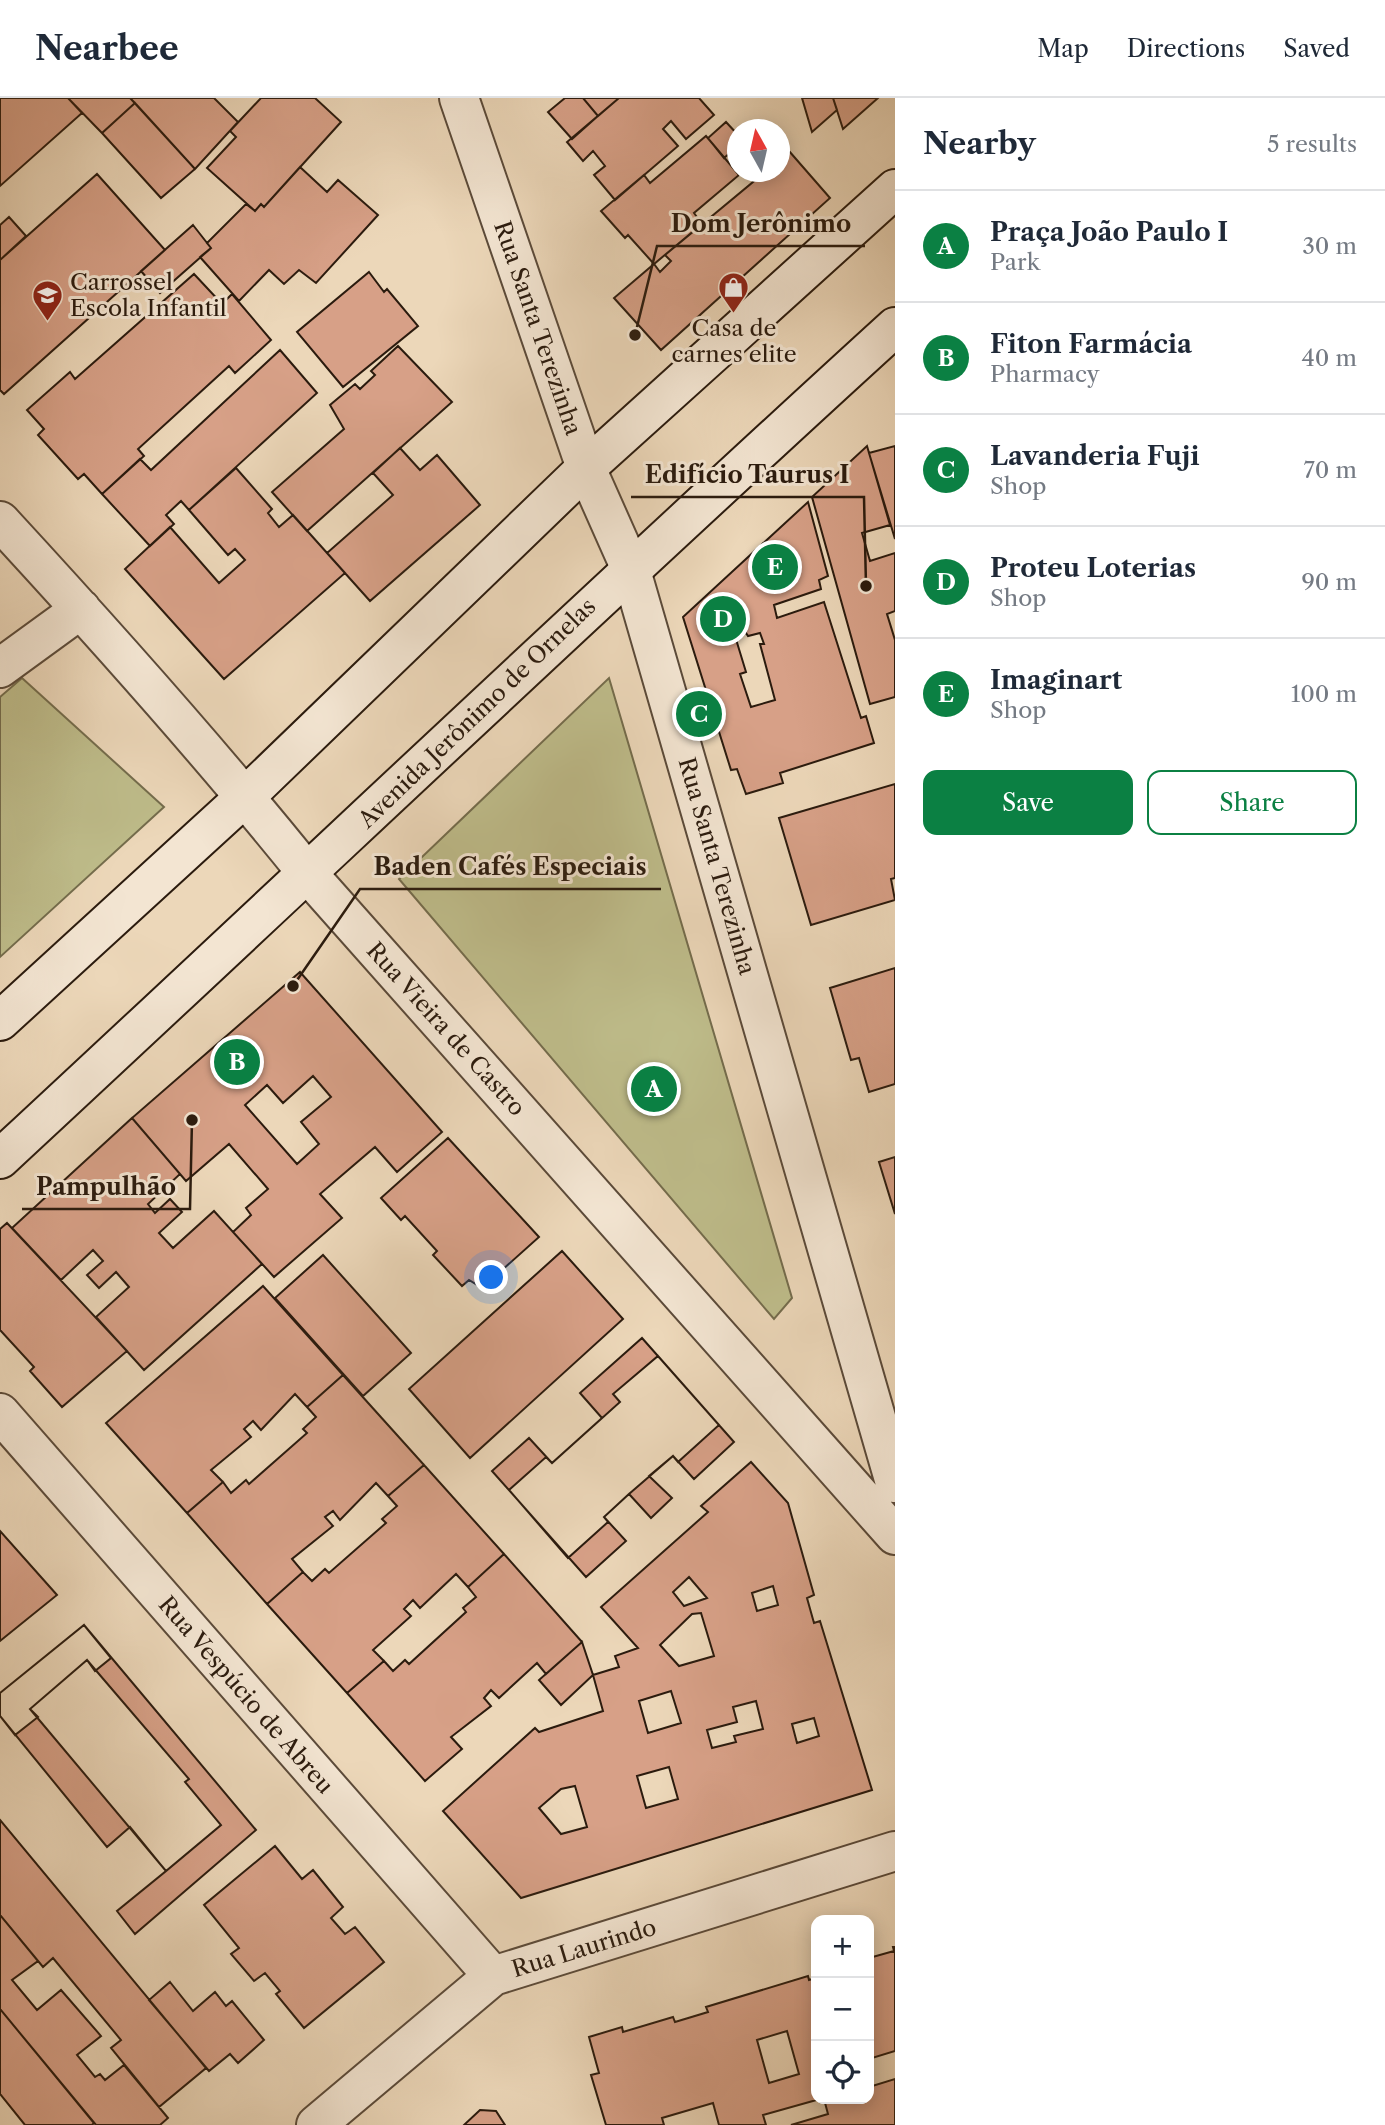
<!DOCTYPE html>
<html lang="en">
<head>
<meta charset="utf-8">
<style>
  body { margin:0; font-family:"Libre Caslon Text",serif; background:#f2f2f3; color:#1f2937 }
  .controls { position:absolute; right:21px; bottom:21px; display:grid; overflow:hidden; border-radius:14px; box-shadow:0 4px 18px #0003 }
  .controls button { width:63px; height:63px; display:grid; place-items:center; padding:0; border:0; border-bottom:2px solid #e0e1e3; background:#fff; color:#1f2937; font:35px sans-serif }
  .compass { position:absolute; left:727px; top:21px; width:63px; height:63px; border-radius:50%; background:#fff; box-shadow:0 4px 18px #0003; rotate:352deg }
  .you { position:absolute; left:492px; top:1180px; width:24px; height:24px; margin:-18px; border:5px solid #fff; border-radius:50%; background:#1a73e8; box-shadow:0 0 0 10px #1a73e833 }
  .badge { display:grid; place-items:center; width:46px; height:46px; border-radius:50%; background:#0b8043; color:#fff; font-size:23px; font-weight:700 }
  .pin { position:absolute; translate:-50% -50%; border:4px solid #fff; box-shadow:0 2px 7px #0006 }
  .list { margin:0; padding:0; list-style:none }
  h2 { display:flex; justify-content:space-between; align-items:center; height:91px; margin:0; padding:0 28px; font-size:30px }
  h2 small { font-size:23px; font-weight:400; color:#747a83 }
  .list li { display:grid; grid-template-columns:46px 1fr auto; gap:21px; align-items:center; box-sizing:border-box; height:112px; padding:0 28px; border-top:2px solid #e0e1e3 }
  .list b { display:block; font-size:26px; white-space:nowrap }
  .list p { margin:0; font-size:23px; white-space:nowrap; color:#747a83 }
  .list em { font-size:23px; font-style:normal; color:#747a83 }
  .actions { display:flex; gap:14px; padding:21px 28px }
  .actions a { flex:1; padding:16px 0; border:2px solid #0b8043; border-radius:14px; text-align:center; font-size:24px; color:#0b8043 }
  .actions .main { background:#0b8043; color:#fff }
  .icon { flex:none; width:38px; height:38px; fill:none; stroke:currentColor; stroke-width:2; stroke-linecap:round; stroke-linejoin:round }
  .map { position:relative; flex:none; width:895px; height:2027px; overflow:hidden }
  header { display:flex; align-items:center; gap:42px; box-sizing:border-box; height:98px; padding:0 35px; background:#fff; border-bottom:2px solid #e0e1e3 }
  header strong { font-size:33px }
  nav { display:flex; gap:38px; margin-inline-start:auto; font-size:24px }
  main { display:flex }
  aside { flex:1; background:#fff }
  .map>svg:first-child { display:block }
  .green { fill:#bebc8a; stroke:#746c4c; stroke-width:2 }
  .building { fill:#d7a087; stroke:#2b1b0e; stroke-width:2; fill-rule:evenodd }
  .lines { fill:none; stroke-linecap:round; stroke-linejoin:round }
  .street-casing { stroke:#5b4a39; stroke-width:42 }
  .secondary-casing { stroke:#2b1b0e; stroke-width:42 }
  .street { stroke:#f3e5d2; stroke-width:38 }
  .secondary { stroke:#f3e5d2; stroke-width:38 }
  .labels { text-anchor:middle; stroke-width:6; stroke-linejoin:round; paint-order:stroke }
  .poi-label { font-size:23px; fill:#2b1b0e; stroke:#f3e5d2; text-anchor:start }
  .street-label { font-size:23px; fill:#2b1b0e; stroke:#f3e5d2 }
  .leader { fill:none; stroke:#2b1b0e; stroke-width:2.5 }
  .callout-dot { fill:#2b1b0e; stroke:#f3e5d2; stroke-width:2.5 }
  .callout-label { font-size:24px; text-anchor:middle; font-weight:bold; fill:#2b1b0e; stroke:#f3e5d2; stroke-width:6; stroke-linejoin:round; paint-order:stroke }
</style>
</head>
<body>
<header>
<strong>Nearbee</strong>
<nav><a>Map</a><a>Directions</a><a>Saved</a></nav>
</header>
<main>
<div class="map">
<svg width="895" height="2027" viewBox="0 0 895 2027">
  <rect width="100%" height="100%" fill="#ecd7b9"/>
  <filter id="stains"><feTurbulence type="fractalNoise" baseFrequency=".00286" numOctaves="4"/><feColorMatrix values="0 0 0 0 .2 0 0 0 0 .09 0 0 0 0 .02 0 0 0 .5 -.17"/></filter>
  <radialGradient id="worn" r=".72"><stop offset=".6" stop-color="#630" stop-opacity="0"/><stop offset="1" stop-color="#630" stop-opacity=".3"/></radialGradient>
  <!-- green -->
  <path class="green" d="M22,580L164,709L0,859V599Z
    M609,580L792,1200L774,1221L399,781Z"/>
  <!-- building -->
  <path class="building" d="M0,0H68L82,15L0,88Z
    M68,0H130L135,5L102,35Z
    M130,0H214L238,24L195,71Z
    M261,0H315L341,24L264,109L261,106L255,113L207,70L236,39L230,33Z
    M565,0H583L598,18L572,41L548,14Z
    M583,0H619L598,18Z
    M619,0H699L714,17L686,41L671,23L663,31L678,48L615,102L594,77L605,68L593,53L583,63L567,44Z
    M802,0H833L837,12L812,34Z
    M833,0H878L843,31Z
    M135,5L195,71L161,100L102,35Z
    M726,24L738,37V48L724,60L708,40Z
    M706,38L739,77L694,115L702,126L654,166L628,137L625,140L601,113L644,77L650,85Z
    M789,53L830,100L661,252L614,200L654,166L660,174L671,163L665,157L765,74H780V61Z
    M300,69L327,94L338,82L378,117L316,185L299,172L284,186L269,172L239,203L200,159L211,150L207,145L246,106L255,113L261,106L264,109Z
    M97,76L165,152L4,296L0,292V162Z
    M9,119L26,138L0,162V127Z
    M193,127L211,150L160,195L141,173Z
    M369,174L384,194L387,191L418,228L343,289L297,234Z
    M194,176L222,206L232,196L271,242L235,275L229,268L138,351L144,358L102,396L84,376L78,381L38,337L44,331L27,312L70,274L75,281Z
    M398,248L452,304L307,433L272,394L344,331L330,307L355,286L360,291L375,277L371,273Z
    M280,252L317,295L189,412L181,403L166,417L174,426L150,448L102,396L140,361L151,372Z
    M867,348L890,427L862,435L870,463L895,455V513L887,516L895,542V599L870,606L812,399Z
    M895,348V441L869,355Z
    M400,350L420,372L437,357L480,407L370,503L327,455L393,397L373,375Z
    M236,370L272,411L268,415L279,429L293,417L345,475L224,581L125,471L170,429L219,485L245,462L235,451L228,457L189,412Z
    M808,404L828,478L819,482L821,491L774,507L777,520L824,504L861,620L866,618L874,645L780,675L783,685L746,696L737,671L731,672L683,519ZM746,535L748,538L760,535L764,546H760L775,602L751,609L740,576L746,574L735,538Z
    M895,686V780L891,781L895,802L811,827L779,720Z
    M895,870V986L869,994L859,960L851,962L830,890Z
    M300,874L442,1034L397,1074L375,1049L320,1096L342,1120L274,1179L233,1134L251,1117L246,1110L268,1091L229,1046L186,1083L132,1020ZM313,978L331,999L301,1024L319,1046L297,1066L245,1007L267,987L283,1005Z
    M132,1020L180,1076L148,1106L155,1115L170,1101L182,1114L159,1135L173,1150L214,1113L262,1166L144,1272L96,1219L129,1189L116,1174L99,1190L87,1177L103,1163L93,1152L61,1182L12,1130Z
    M448,1040L539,1139L482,1190L469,1182L462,1188L433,1157L437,1153L405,1118L401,1122L381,1100Z
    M895,1059V1116L879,1064Z
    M7,1125L127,1253L62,1309L30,1273L34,1269L0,1232V1131Z
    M562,1153L623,1221L470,1360L409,1291Z
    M323,1157L411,1255L363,1298L275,1200Z
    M263,1188L343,1277L307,1309L295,1296L261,1332L253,1323L244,1331L251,1339L211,1372L223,1384L187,1415L106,1325Z
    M642,1240L734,1344L694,1381L673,1358L649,1378L672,1400L651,1420L629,1396L604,1419L626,1443L586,1479L492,1373L529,1340L552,1365L602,1320L580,1295Z
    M658,1258L719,1327L678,1364L673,1358L629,1396L604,1419L608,1424L568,1460L509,1392L546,1359L552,1365L620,1304L613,1296Z
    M343,1277L424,1367L388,1398L376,1385L340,1422L333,1413L325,1419L333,1428L292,1461L303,1474L267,1506L187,1415L223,1384L231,1395L246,1382L249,1386L307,1335L303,1331L316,1319L307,1309Z
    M751,1364L788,1405L814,1497L807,1500L814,1525L820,1523L872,1692L521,1800L443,1713L535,1630L539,1634L603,1613L593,1577L619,1569L615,1558L638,1550L601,1509L708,1414L701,1408ZM689,1479L707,1500L684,1508L673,1494ZM773,1488L778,1507L757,1513L752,1495ZM701,1515L714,1558L679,1568L660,1547L692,1516ZM671,1593L681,1625L648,1635L639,1603ZM756,1603L763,1631L734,1638L736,1644L712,1650L707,1632L737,1624L733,1609ZM814,1620L819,1638L797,1645L792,1626ZM669,1669L678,1701L646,1710L637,1678ZM575,1688L587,1729L561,1736L539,1710L561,1691Z
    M424,1367L504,1456L468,1489L456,1476L420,1510L413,1502L404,1511L411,1518L373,1552L384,1563L347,1595L267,1506L303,1474L312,1483L325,1471L329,1475L386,1425L382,1421L397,1408L388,1398Z
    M0,1433L57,1497L0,1543Z
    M504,1456L582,1544L546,1576L537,1565L499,1600L491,1592L484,1600L491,1608L451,1639L462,1651L425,1683L347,1595L384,1563L393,1573L405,1562L409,1566L466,1514L463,1510L476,1499L468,1489Z
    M84,1527L256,1732L135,1836L117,1813L166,1773L130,1729L107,1749L0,1618V1595Z
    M84,1527L111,1560L95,1573L87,1562L30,1611L38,1619L15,1637L0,1618V1595Z
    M582,1544L593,1577L561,1607L539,1582Z
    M87,1562L189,1681L185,1684L221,1727L166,1773L30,1611Z
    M0,1722L206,1970L159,2009L111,1950L121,1942L53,1860L43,1869L0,1817Z
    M275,1748L302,1781L313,1772L343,1809L331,1820L345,1836L355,1829L384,1864L304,1930L276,1896L280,1893L265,1875L254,1883L231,1856L239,1850L204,1807Z
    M0,1817L38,1863L12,1882L37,1912L61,1892L101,1938L77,1957L95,1979L100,1976L105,1982L124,1967L168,2020L160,2027H96L0,1911Z
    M893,1849H895V1953L869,1961V1860L894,1853Z
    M808,1878L809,1882L816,1880V2001H820L763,2017L766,2027H719L713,2005L662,2020L664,2027H606L591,1977L599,1975L589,1939L622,1929L623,1934L673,1919L675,1924L708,1914L706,1909ZM787,1933L799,1976L769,1985L757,1942Z
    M170,1884L193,1913L215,1894L226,1908L232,1903L264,1942L238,1965L230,1956L209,1973L149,1902Z
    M0,1911L94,2025L92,2027H25L0,1996Z
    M895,1981V2027H791L828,2016L824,2001H869V1989Z
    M480,2012L496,2013L505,2027H464Z"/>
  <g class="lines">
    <defs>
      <path id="street" d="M459,0L586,370L630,469L895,1385
        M0,423C106,538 210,654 308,776L895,1437
        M0,570L81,511
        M0,1315L493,1878
        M316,2027L493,1878L895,1753"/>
      <path id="secondary" d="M0,923L246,698L586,370L895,91
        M0,1061C299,784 594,503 895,229"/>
    </defs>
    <!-- street casing -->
    <use href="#street" class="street-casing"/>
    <!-- secondary casing -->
    <use href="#secondary" class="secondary-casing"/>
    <!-- street -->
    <use href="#street" class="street"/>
    <!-- secondary -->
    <use href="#secondary" class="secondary"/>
  </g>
  <!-- icons -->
  <defs>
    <symbol id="shop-pin" viewBox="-11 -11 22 30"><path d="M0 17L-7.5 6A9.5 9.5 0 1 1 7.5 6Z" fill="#8f2418" stroke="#f3e5d2"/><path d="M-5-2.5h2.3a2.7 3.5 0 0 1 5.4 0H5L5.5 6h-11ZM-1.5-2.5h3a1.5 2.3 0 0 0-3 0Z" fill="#fff"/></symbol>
    <symbol id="school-pin" viewBox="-11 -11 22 30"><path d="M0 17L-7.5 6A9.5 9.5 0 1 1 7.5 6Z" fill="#8f2418" stroke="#f3e5d2"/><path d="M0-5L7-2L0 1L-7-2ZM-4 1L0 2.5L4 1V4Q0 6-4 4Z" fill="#fff"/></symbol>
  </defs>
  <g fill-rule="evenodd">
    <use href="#shop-pin" x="716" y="172" width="35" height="47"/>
    <use href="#school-pin" x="30" y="180" width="35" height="47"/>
  </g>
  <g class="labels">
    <!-- poi labels -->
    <g class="poi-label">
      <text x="70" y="192">Carrossel<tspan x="70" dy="26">Escola Infantil</tspan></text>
      <text x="734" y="238" text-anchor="middle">Casa de<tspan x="734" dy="26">carnes elite</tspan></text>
    </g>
    <!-- street labels -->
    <g class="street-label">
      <text transform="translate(538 230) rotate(71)" y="8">Rua Santa Terezinha</text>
      <text transform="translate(477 615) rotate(-44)" y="8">Avenida Jerônimo de Ornelas</text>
      <text transform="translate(717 768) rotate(74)" y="8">Rua Santa Terezinha</text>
      <text transform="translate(446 931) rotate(48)" y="8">Rua Vieira de Castro</text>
      <text transform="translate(246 1597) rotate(49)" y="8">Rua Vespúcio de Abreu</text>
      <text transform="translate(584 1850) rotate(-17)" y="8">Rua Laurindo</text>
    </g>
  </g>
  <!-- callouts -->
  <path class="leader" d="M635 237L657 148H865M866 488L864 399H631M293 888L360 791H661M192 1022L190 1111H22"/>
  <g class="callout-dot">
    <circle cx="635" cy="237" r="7"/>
    <circle cx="866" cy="488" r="7"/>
    <circle cx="293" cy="888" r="7"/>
    <circle cx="192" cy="1022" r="7"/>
  </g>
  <g class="callout-label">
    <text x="761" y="134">Dom Jerônimo</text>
    <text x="747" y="385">Edifício Taurus I</text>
    <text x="510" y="777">Baden Cafés Especiais</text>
    <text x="106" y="1097">Pampulhão</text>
  </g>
  <rect width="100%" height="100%" filter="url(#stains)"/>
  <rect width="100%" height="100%" fill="url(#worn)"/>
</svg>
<div class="controls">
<button>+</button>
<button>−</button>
<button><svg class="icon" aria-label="locate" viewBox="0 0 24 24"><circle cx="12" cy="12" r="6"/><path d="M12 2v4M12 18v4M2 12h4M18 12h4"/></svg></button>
</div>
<svg class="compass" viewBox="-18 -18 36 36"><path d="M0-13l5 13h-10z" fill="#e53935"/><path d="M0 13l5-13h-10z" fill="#747a83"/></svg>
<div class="you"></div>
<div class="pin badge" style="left:654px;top:991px">A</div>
<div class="pin badge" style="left:237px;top:964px">B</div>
<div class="pin badge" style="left:699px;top:616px">C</div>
<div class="pin badge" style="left:723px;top:521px">D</div>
<div class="pin badge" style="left:775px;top:469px">E</div>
</div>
<aside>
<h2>Nearby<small>5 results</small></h2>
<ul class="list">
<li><span class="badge">A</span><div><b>Praça João Paulo I</b><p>Park</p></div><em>30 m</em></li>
<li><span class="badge">B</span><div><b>Fiton Farmácia</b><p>Pharmacy</p></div><em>40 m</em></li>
<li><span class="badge">C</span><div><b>Lavanderia Fuji</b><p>Shop</p></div><em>70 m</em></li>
<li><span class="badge">D</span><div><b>Proteu Loterias</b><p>Shop</p></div><em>90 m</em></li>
<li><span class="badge">E</span><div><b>Imaginart</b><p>Shop</p></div><em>100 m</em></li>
</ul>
<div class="actions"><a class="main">Save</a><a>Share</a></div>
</aside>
</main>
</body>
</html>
